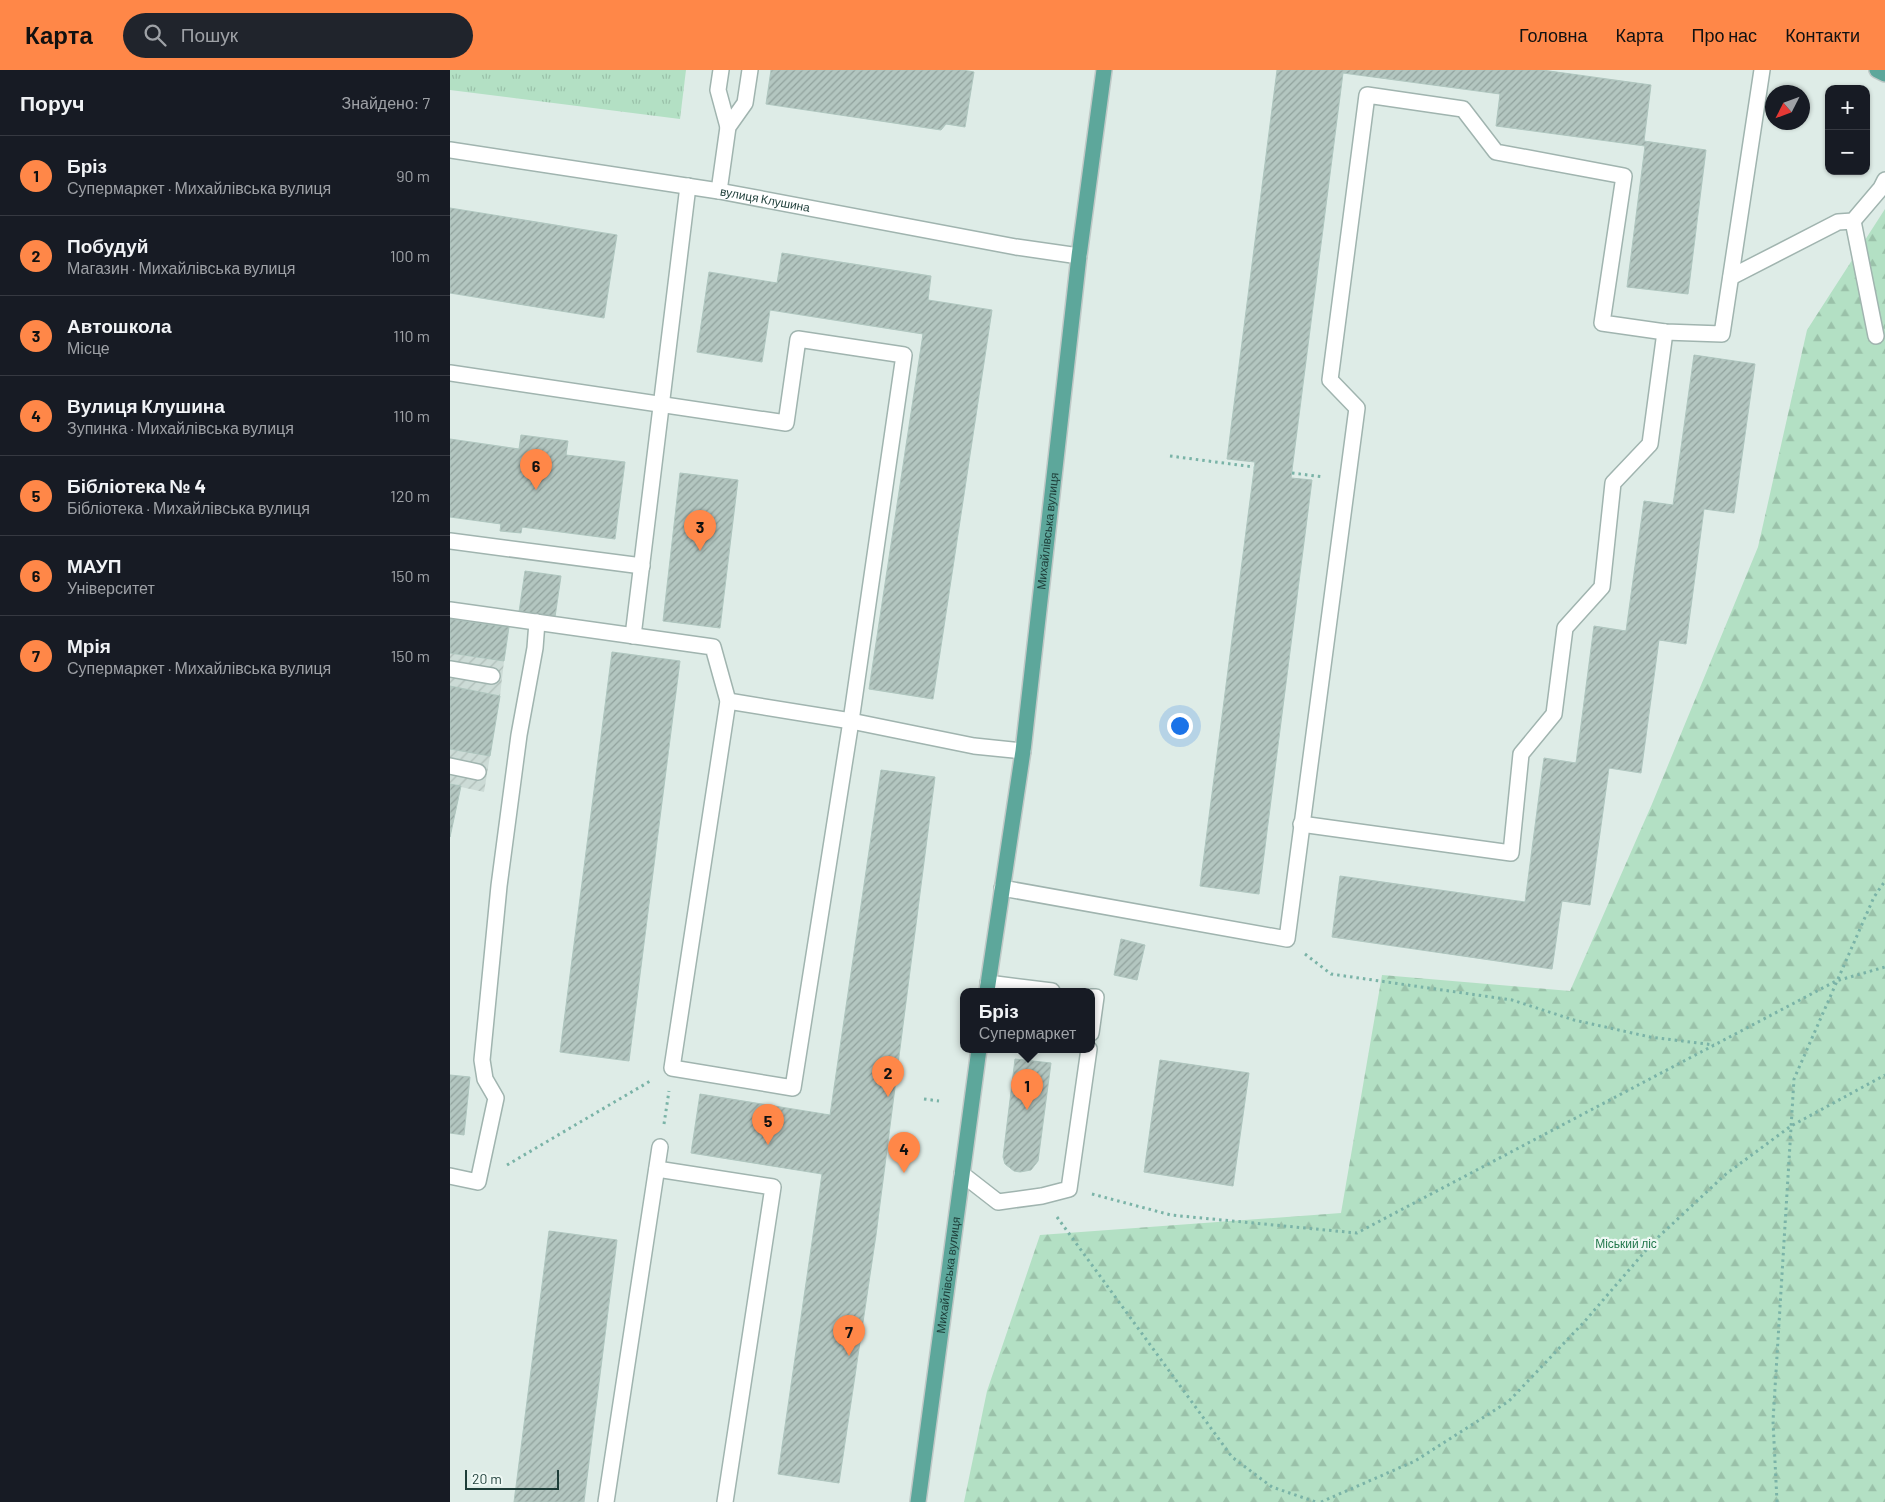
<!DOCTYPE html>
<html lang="uk">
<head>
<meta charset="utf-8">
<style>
  body { margin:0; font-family:Barlow,sans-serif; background:#20242c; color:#f1f3f6 }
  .controls { position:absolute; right:15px; top:15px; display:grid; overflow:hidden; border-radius:10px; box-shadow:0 1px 4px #0004 }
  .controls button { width:45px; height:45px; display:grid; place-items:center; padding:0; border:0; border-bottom:1px solid #363941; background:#171b24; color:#f1f3f6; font:25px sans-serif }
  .compass { position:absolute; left:1315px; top:15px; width:45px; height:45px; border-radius:50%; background:#171b24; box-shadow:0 1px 4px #0004; rotate:228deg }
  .scale { position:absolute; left:15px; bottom:12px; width:94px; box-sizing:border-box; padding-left:5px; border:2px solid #1d3d38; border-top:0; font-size:14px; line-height:18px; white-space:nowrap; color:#1d3d38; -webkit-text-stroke:4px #eef8f4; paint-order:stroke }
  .you { position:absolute; left:729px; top:655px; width:18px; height:18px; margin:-12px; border:4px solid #fff; border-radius:50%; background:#1a73e8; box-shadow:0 0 0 8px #1a73e833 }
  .badge { display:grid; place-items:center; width:32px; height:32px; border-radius:50%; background:#ff8748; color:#111; font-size:16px; font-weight:700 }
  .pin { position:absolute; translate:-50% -41px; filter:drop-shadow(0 1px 2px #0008) }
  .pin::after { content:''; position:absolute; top:26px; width:18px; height:15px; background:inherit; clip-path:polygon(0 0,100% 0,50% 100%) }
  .popup { position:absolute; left:510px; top:918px; width:135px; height:65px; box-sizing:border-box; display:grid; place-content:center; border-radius:10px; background:#171b24; filter:drop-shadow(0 1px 4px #0005); font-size:16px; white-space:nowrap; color:#9ea1a6 }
  .popup b { font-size:19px; color:#f1f3f6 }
  .popup::after { content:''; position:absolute; left:50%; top:100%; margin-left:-10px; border:10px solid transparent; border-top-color:#171b24 }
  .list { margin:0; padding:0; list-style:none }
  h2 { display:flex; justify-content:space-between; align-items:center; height:65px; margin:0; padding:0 20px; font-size:21px }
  h2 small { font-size:16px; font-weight:400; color:#9ea1a6 }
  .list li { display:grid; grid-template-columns:32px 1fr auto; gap:15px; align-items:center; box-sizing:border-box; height:80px; padding:0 20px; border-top:1px solid #363941 }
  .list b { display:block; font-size:19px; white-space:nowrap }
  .list p { margin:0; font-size:16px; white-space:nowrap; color:#9ea1a6 }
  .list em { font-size:16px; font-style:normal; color:#9ea1a6 }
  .icon { flex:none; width:28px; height:28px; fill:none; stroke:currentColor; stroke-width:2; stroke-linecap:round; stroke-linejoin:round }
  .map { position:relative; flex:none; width:1435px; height:1432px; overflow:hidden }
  header { display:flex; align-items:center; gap:30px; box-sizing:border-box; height:70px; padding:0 25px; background:#ff8748; color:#111 }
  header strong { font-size:24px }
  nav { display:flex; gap:28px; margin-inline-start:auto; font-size:18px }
  .search { width:350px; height:45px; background:#20242c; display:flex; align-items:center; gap:12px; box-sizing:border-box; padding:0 18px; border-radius:28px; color:#9ea1a6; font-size:19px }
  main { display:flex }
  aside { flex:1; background:#171b24 }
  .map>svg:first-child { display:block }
  .industrial { fill:url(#industrial-furrows) }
  .forest { fill:url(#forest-firs) }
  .park { fill:url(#park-tufts) }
  .building { fill:url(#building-hatch); stroke:#afc6bf }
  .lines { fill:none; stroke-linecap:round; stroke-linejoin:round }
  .minor-casing { stroke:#a0b4af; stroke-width:18 }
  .major-casing { stroke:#c0c9c7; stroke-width:18 }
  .path { stroke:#7ab3a7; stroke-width:3; stroke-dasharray:2.5 4; stroke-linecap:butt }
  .minor { stroke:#fff; stroke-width:15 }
  .major { stroke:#5da79b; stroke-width:15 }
  .labels { text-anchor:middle; stroke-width:4.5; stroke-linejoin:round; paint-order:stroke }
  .street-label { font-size:12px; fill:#1d3d38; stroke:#eef8f4 }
  .park-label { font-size:12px; fill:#23784c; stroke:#eef8f4 }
</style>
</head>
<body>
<header>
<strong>Карта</strong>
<div class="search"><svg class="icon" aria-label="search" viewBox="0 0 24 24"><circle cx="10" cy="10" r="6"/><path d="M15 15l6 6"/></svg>Пошук</div>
<nav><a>Головна</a><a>Карта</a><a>Про нас</a><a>Контакти</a></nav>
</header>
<main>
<aside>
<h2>Поруч<small>Знайдено: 7</small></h2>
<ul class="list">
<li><span class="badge">1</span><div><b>Бріз</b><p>Супермаркет · Михайлівська вулиця</p></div><em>90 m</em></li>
<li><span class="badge">2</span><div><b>Побудуй</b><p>Магазин · Михайлівська вулиця</p></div><em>100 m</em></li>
<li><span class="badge">3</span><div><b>Автошкола</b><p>Місце</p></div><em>110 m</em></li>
<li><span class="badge">4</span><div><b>Вулиця Клушина</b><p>Зупинка · Михайлівська вулиця</p></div><em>110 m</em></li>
<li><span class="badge">5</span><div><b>Бібліотека № 4</b><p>Бібліотека · Михайлівська вулиця</p></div><em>120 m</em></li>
<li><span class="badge">6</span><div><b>МАУП</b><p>Університет</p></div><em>150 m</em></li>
<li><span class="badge">7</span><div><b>Мрія</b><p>Супермаркет · Михайлівська вулиця</p></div><em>150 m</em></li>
</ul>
</aside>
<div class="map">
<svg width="1435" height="1432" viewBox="0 0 1435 1432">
  <defs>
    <pattern id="industrial-furrows" width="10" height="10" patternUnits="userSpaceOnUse" patternTransform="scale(1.25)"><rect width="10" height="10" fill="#ccdbd6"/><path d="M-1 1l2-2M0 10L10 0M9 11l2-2" fill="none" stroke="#afbdb8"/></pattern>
    <pattern id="forest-firs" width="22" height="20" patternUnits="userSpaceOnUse" patternTransform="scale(1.25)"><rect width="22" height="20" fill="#b3e0c4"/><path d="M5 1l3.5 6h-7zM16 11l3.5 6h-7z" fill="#9ac1a9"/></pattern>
    <pattern id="park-tufts" width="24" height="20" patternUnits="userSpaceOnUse" patternTransform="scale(1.25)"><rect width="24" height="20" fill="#b3e0c4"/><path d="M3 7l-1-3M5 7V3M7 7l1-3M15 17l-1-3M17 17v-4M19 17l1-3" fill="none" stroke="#9ac1a9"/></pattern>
    <pattern id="building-hatch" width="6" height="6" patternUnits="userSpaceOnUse" patternTransform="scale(1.25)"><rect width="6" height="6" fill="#b3c6c0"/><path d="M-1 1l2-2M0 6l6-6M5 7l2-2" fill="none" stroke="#91a29d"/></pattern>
  </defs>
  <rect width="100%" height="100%" fill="#deece7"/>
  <!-- industrial -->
  <path class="industrial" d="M0,549L54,591L50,626L34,722L11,717L0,767Z"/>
  <!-- forest -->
  <path class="forest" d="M1435,139V1432H514L537,1321L590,1165L891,1143L932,905L1120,921L1202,734L1308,477L1357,260Z"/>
  <!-- park -->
  <path class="park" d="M0,0H236L230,49L0,20Z"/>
  <!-- building -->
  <path class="building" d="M321,0H513L524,2L515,57L496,54L491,60L316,34Z
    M827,0H1092L1201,15L1194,71L1256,80L1238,224L1177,217L1195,76L1046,56L1050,24L893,3L841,408L862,410L809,824L750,816L805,392L777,389Z
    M0,138L167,165L154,248L0,223Z
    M332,183L481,206L478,230L542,240L483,629L419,619L473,264L320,240L312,292L247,282L259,202L327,213Z
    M1244,285L1305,294L1284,443L1254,439L1236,574L1209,570L1191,703L1159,698L1140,835L1112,831L1102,899L882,867L890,806L1075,832L1094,688L1126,693L1144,556L1176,561L1194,431L1223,435Z
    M71,365L118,371L116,385L175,392L165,469L72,457L71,463L50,461L51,454L0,447V369L69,379Z
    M230,403L288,410L270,558L213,551Z
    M75,501L111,506L105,547L69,542Z
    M0,549L59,557L54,591L0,583Z
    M162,582L230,591L179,991L110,982Z
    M0,616L50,626L40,686L0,679Z
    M431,700L485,707L426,1165L389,1413L328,1404L372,1104L241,1083L250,1024L380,1045Z
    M0,714L11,716L0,767Z
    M671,869L695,875L687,910L664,905Z
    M565,989L601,993L588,1091L581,1100L570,1102L564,1101L555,1094L553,1087Z
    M710,990L799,1003L783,1116L694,1102Z
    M0,1005L20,1007L14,1065L0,1063Z
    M99,1161L167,1170L134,1432H64Z"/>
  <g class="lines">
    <defs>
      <g id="minor">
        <path d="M271,0L268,20L278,57"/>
        <path id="s1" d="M0,80L269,121L566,177L629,186"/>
        <path d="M269,121L278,57L295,33L300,0"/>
        <path d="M1403,151L1426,266"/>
        <path d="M1281,207L1388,152L1403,151L1431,118L1435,110"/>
        <path d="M0,303L336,353L348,269L454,285L401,651L343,1018L222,998L278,631L263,577L0,540"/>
        <path d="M0,471L192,496"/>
        <path d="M183,566L238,116"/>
        <path d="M0,599L42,606"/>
        <path d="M278,631L401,651L524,676L573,681"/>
        <path d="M0,696L28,702"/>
        <path d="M851,754L1061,783L1071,684L1104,644L1115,558L1152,517L1163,413L1200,374L1215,262"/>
        <path d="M552,818L837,869L907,338L880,310L917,25L1013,39L1046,82L1174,106L1152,253L1215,262L1272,264L1312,0"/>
        <path d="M538,913L602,921"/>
        <path d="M641,927H646L641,963"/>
        <path d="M207,1099L323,1117L275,1432"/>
        <path d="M512,1104L548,1132L592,1126L619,1119L639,979"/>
        <path d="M0,1106L28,1112L46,1028L35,1009L32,990L49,816L69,665L85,578L87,552"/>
        <path d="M156,1432L210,1077"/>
      </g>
      <g id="major">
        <path d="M1427,0L1435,4"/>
        <path id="s2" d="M537,921L573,681L629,186L654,0"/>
        <path id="s3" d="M468,1432L529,979"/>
      </g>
    </defs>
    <!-- minor casing -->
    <use href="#minor" class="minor-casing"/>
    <!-- major casing -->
    <use href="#major" class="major-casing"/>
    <!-- path -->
    <path class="path" d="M720,386L804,397
      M842,403L874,407
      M855,884L881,904L1062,930L1124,950L1200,967L1264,975
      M474,1029L489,1031
      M214,1054L219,1021
      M57,1095L202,1010
      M642,1124L721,1145L907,1163L1386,911L1435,897
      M607,1147L782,1387L822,1417L866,1432
      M871,1432L965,1391L1059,1331L1135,1251L1204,1171L1276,1104L1341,1056L1435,1005
      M1327,1432L1323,1351L1344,1009L1424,827L1435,811"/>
    <!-- minor -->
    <use href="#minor" class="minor"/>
    <!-- major -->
    <use href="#major" class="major"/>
  </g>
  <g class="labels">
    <!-- street labels -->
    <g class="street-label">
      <text dy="4" stroke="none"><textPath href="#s1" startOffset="319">вулиця Клушина</textPath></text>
      <text dy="4" stroke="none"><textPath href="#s2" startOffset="464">Михайлівська вулиця</textPath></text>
      <text dy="4" stroke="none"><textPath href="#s3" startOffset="229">Михайлівська вулиця</textPath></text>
    </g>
    <!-- park labels -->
    <g class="park-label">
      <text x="1176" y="1178">Міський ліс</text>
    </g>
  </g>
</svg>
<div class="controls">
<button>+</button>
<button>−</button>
</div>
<svg class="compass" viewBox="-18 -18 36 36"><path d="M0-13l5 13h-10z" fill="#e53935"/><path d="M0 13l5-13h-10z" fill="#9ea1a6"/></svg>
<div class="scale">20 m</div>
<div class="you"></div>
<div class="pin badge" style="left:577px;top:1040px">1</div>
<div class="popup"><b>Бріз</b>Супермаркет</div>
<div class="pin badge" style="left:438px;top:1027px">2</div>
<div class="pin badge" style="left:250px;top:481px">3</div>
<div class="pin badge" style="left:454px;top:1103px">4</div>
<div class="pin badge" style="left:318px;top:1075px">5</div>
<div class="pin badge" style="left:86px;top:420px">6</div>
<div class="pin badge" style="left:399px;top:1286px">7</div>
</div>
</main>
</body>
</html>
